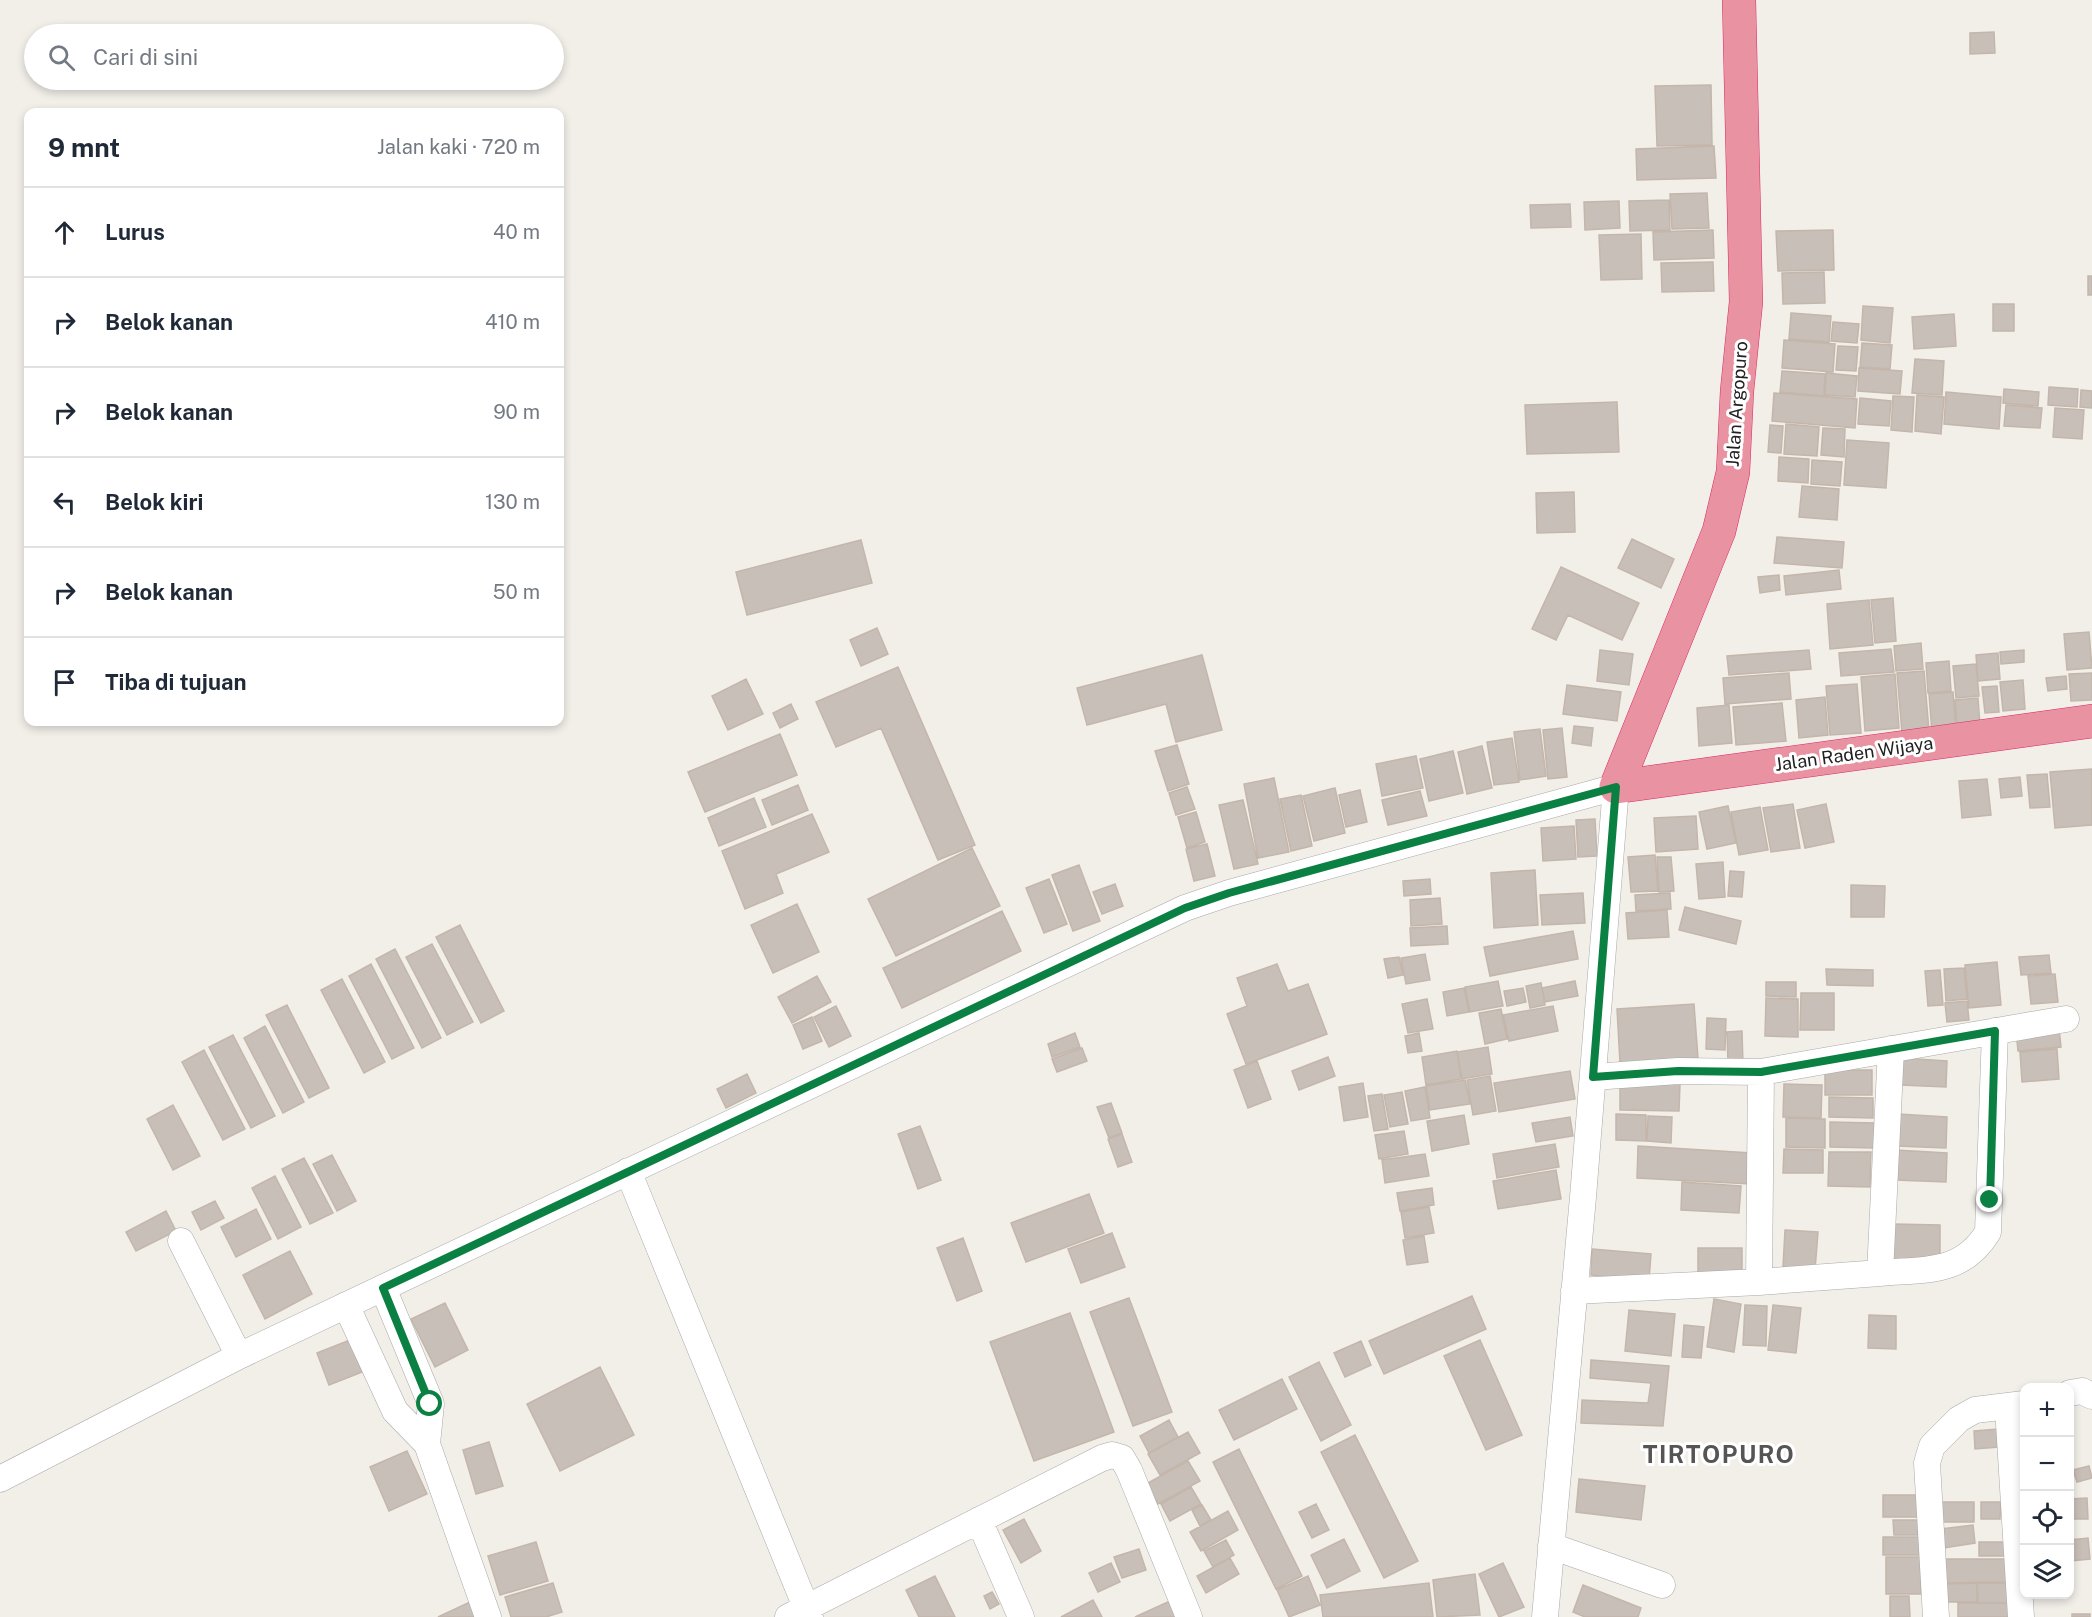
<!DOCTYPE html>
<html lang="id">
<head>
<meta charset="utf-8">
<style>
  body { margin:0; font-family:"Public Sans",sans-serif; background:#f2f2f3; color:#1f2937 }
  .controls { position:absolute; right:18px; bottom:18px; display:grid; overflow:hidden; border-radius:12px; box-shadow:0 3px 9px #0003 }
  .controls button { width:54px; height:54px; display:grid; place-items:center; padding:0; border:0; border-bottom:2px solid #e0e1e3; background:#fff; color:#1f2937; font:30px sans-serif }
  .stop { position:absolute; width:18px; height:18px; margin:-14px; border:4px solid #0b8043; border-radius:50%; background:#fff }
  .stop.end { background:#0b8043; border-color:#fff; box-shadow:0 2px 6px #0008 }
  .list { margin:0; padding:0; list-style:none }
  h2 { display:flex; justify-content:space-between; align-items:center; height:78px; margin:0; padding:0 24px; font-size:26px }
  h2 small { font-size:20px; font-weight:400; color:#747a83 }
  .list li { display:grid; grid-template-columns:39px 1fr auto; gap:18px; align-items:center; box-sizing:border-box; height:90px; padding:0 24px; border-top:2px solid #e0e1e3 }
  .list b { display:block; font-size:22px; white-space:nowrap }
  .list em { font-size:20px; font-style:normal; color:#747a83 }
  .icon { flex:none; width:33px; height:33px; fill:none; stroke:currentColor; stroke-width:2; stroke-linecap:round; stroke-linejoin:round }
  .map { position:relative; flex:none; width:2092px; height:1617px; overflow:hidden }
  .search { position:absolute; background:#fff; box-shadow:0 3px 9px #0003; left:24px; top:24px; width:540px; height:66px; display:flex; align-items:center; gap:15px; box-sizing:border-box; padding:0 21px; border-radius:33px; color:#747a83; font-size:22px }
  .panel { position:absolute; background:#fff; box-shadow:0 3px 9px #0003; left:24px; top:108px; width:540px; height:618px; border-radius:12px }
  .map>svg:first-child { display:block }
  .building { fill:#c7bfb8; stroke:#c4b6ab; stroke-width:1.5 }
  .lines { fill:none; stroke-linecap:round; stroke-linejoin:round }
  .minor-casing { stroke:#a9a9a9; stroke-width:27 }
  .highway-casing { stroke:#dc2a67; stroke-width:34 }
  .minor { stroke:#fff; stroke-width:26 }
  .highway { stroke:#e892a2; stroke-width:33 }
  .route { stroke:#0b8043; stroke-width:8 }
  .labels { text-anchor:middle; stroke-width:6; stroke-linejoin:round; paint-order:stroke }
  .street-label { font-size:18px; fill:#222; stroke:#fff }
  .district-label { font-size:24px; font-weight:bold; letter-spacing:1.5px; fill:#555; stroke:#fff }
</style>
</head>
<body>
<div class="map">
<svg width="2092" height="1617" viewBox="0 0 2092 1617">
  <rect width="100%" height="100%" fill="#f2efe9"/>
  <!-- building -->
  <path class="building" d="M1994,32L1995,53L1970,54V33Z
    M1711,85L1712,145L1657,146L1655,86Z
    M1714,146L1716,178L1637,180L1636,149Z
    M1707,193L1709,228L1672,229L1670,194Z
    M1669,200L1670,230L1630,231L1629,201Z
    M1619,201L1620,228L1585,230L1584,202Z
    M1570,204L1571,227L1531,228L1530,205Z
    M1713,230L1714,258L1654,260L1653,232Z
    M1833,230L1834,270L1778,271L1776,231Z
    M1641,234L1642,279L1601,280L1599,235Z
    M1713,262L1714,291L1662,292L1661,263Z
    M1824,272L1825,303L1783,304L1782,273Z
    M2088,276H2092V295H2088Z
    M1993,304H2014V331H1993Z
    M1863,306L1893,308L1890,343L1861,340Z
    M1791,313L1831,316L1829,342L1789,339Z
    M1954,314L1956,346L1914,349L1912,317Z
    M1833,322L1859,324L1857,343L1831,341Z
    M1784,340L1835,344L1833,372L1782,368Z
    M1862,343L1892,345L1890,369L1860,367Z
    M1838,346L1858,347L1856,371L1836,370Z
    M1915,359L1944,361L1942,395L1912,393Z
    M1859,368L1902,371L1900,394L1858,391Z
    M1782,371L1825,374L1824,396L1780,392Z
    M1826,373L1857,376L1855,397L1825,395Z
    M2049,387L2078,389L2077,407L2048,405Z
    M2004,389L2039,392L2038,406L2003,403Z
    M2081,390L2092,391V408L2080,407Z
    M1946,392L2001,397L1999,429L1944,424Z
    M1774,393L1857,399L1855,428L1772,421Z
    M1917,395L1944,397L1941,434L1915,431Z
    M1893,396L1914,397L1912,432L1891,430Z
    M1860,398L1891,401L1889,426L1858,424Z
    M1617,402L1619,452L1527,454L1525,405Z
    M2006,405L2042,408L2040,428L2004,426Z
    M2055,408L2084,410L2082,439L2053,437Z
    M1786,424L1819,427L1817,456L1784,454Z
    M1770,425L1783,426L1781,453L1768,452Z
    M1823,428L1845,429L1844,457L1821,455Z
    M1847,440L1889,443L1886,488L1844,485Z
    M1779,457L1809,459L1808,483L1778,481Z
    M1812,460L1842,462L1840,486L1811,484Z
    M1802,486L1839,489L1837,520L1799,517Z
    M1574,492L1575,532L1537,533L1536,493Z
    M1777,537L1844,542L1842,568L1774,563Z
    M1632,539L1674,559L1661,588L1618,568Z
    M861,540L872,583L747,615L736,572Z
    M1561,567L1639,603L1622,640L1568,615L1556,640L1532,629Z
    M1839,570L1841,589L1786,595L1784,576Z
    M1779,575L1780,590L1760,593L1758,577Z
    M1893,598L1896,641L1875,643L1871,600Z
    M1869,600L1873,645L1830,649L1827,604Z
    M877,628L888,654L861,666L850,640Z
    M2089,632L2092,668L2067,670L2064,634Z
    M1921,643L1923,669L1896,671L1894,646Z
    M1891,649L1894,672L1841,676L1839,653Z
    M1600,650L1633,654L1629,685L1597,681Z
    M1809,650L1811,669L1729,675L1727,656Z
    M2024,650V662L2001,664L2000,652Z
    M1998,653L2000,679L1978,681L1976,655Z
    M1202,655L1222,730L1176,742L1166,704L1087,725L1077,688Z
    M1949,661L1951,691L1928,693L1926,663Z
    M1976,664L1979,696L1956,698L1953,666Z
    M898,667L975,845L938,860L881,728L836,747L816,702Z
    M1924,671L1929,731L1902,733L1897,673Z
    M1789,673L1791,699L1725,704L1723,678Z
    M2092,673V700L2071,701L2069,674Z
    M1895,674L1899,728L1865,731L1861,677Z
    M2066,676L2067,689L2048,691L2046,678Z
    M746,679L763,714L728,730L712,696Z
    M2023,680L2025,709L2003,711L2000,682Z
    M1857,684L1861,733L1830,735L1826,686Z
    M1567,685L1621,692L1617,721L1563,714Z
    M1997,686L1999,712L1985,713L1982,687Z
    M1953,692L1956,731L1932,733L1929,694Z
    M1825,697L1828,735L1799,738L1796,700Z
    M1978,698L1980,725L1957,727L1955,700Z
    M1782,703L1786,741L1736,745L1733,707Z
    M791,704L798,719L780,728L773,713Z
    M1729,705L1732,743L1699,746L1697,708Z
    M1574,726L1593,728L1591,746L1572,743Z
    M1562,728L1567,777L1548,779L1543,730Z
    M1540,729L1546,776L1520,780L1514,732Z
    M780,734L797,775L705,812L688,772Z
    M1512,738L1519,782L1494,785L1487,742Z
    M1177,745L1189,784L1168,791L1155,751Z
    M1482,746L1492,788L1467,794L1458,752Z
    M1453,751L1463,793L1429,801L1420,759Z
    M1416,756L1423,788L1382,796L1376,764Z
    M2092,769V825L2055,828L2050,772Z
    M2047,774L2050,807L2030,808L2027,775Z
    M2020,777L2022,796L2001,798L1999,779Z
    M1274,778L1289,852L1258,858L1244,784Z
    M1987,779L1991,815L1962,818L1959,781Z
    M798,785L808,810L772,825L762,800Z
    M1187,787L1195,809L1176,815L1169,793Z
    M1335,788L1345,833L1314,841L1303,796Z
    M1360,790L1367,822L1346,827L1339,795Z
    M1420,791L1427,816L1388,825L1382,800Z
    M1301,795L1312,846L1291,851L1280,799Z
    M754,798L766,827L719,846L708,818Z
    M1243,800L1258,864L1234,869L1219,805Z
    M1793,804L1800,848L1771,852L1763,808Z
    M1826,804L1834,842L1805,848L1797,810Z
    M1728,806L1736,843L1707,849L1699,812Z
    M1760,807L1768,850L1739,855L1731,812Z
    M1196,812L1205,842L1187,848L1178,817Z
    M812,814L829,852L776,874L783,893L745,909L722,851Z
    M1696,816L1698,849L1656,852L1654,818Z
    M1595,819L1597,856L1578,857L1576,820Z
    M1574,826L1576,859L1543,861L1541,828Z
    M1207,844L1215,876L1194,881L1186,849Z
    M972,848L1000,906L896,956L868,899Z
    M1655,855L1658,891L1631,892L1628,857Z
    M1657,857H1671L1674,891L1659,892Z
    M1723,862L1725,897L1699,899L1696,864Z
    M1079,865L1100,921L1073,931L1052,875Z
    M1535,870L1538,925L1494,928L1491,873Z
    M1730,871L1744,872L1742,897L1728,896Z
    M1049,879L1067,924L1044,933L1026,888Z
    M1430,879L1431,894L1404,896L1403,881Z
    M1115,884L1123,906L1102,914L1093,892Z
    M1851,885L1885,886L1884,917H1851Z
    M1583,893L1585,923L1542,925L1540,895Z
    M1670,893L1671,909L1636,911L1635,895Z
    M1440,898L1442,924L1411,926L1410,900Z
    M797,904L819,952L773,973L751,925Z
    M1685,907L1741,921L1736,944L1679,930Z
    M1667,910L1669,937L1628,939L1626,913Z
    M1002,911L1021,951L902,1008L883,968Z
    M460,925L504,1011L481,1023L436,937Z
    M1447,926L1448,944L1411,946L1410,928Z
    M1573,931L1578,959L1490,976L1484,947Z
    M432,944L473,1022L447,1035L406,957Z
    M395,949L441,1038L422,1048L376,959Z
    M1425,954L1430,980L1406,984L1401,958Z
    M2049,955L2051,973L2021,975L2019,957Z
    M1399,957L1403,975L1388,978L1384,959Z
    M1997,962L2001,1005L1969,1008L1965,965Z
    M371,964L414,1048L392,1059L349,976Z
    M1277,964L1288,991L1308,984L1327,1034L1246,1064L1227,1014L1247,1006L1237,978Z
    M1964,968L1967,999L1946,1001L1944,969Z
    M1826,969L1873,970V986L1827,985Z
    M1940,970L1943,1005L1928,1006L1925,971Z
    M2055,974L2058,1002L2031,1004L2028,976Z
    M817,976L831,1002L792,1023L778,997Z
    M342,979L385,1062L364,1073L321,990Z
    M1498,981L1503,1006L1470,1012L1465,987Z
    M1575,981L1578,996L1545,1002L1542,988Z
    M1766,982H1796V997L1766,996Z
    M1541,983L1545,1005L1530,1008L1526,986Z
    M1464,988L1469,1012L1447,1016L1443,992Z
    M1523,988L1526,1002L1507,1006L1504,991Z
    M1801,993H1834V1030H1800Z
    M1766,998L1798,999V1037L1765,1036Z
    M1427,999L1433,1029L1408,1033L1402,1004Z
    M1967,1001L1969,1020L1947,1022L1945,1003Z
    M1694,1004L1698,1058L1620,1063L1617,1009Z
    M287,1005L329,1088L309,1098L266,1015Z
    M836,1006L851,1036L829,1047L814,1017Z
    M1553,1006L1558,1031L1509,1041L1503,1015Z
    M1501,1009L1507,1039L1485,1044L1479,1013Z
    M812,1017L822,1041L803,1049L793,1025Z
    M1707,1018L1726,1019L1725,1050L1706,1049Z
    M265,1026L304,1102L283,1113L244,1038Z
    M2059,1028L2061,1047L2018,1051L2016,1031Z
    M1742,1031L1743,1065H1728L1727,1032Z
    M1075,1033L1080,1047L1052,1057L1048,1044Z
    M1419,1033L1422,1051L1408,1053L1405,1036Z
    M233,1035L275,1116L251,1128L209,1047Z
    M1488,1047L1492,1074L1462,1079L1457,1052Z
    M1082,1048L1087,1061L1057,1072L1052,1059Z
    M2057,1049L2059,1079L2022,1082L2020,1052Z
    M204,1050L245,1129L223,1140L182,1062Z
    M1457,1051L1461,1079L1426,1085L1422,1057Z
    M1328,1057L1335,1076L1299,1090L1292,1071Z
    M1901,1058L1947,1061L1946,1087L1900,1085Z
    M1257,1061L1271,1099L1248,1108L1234,1070Z
    M1825,1070H1872V1095H1825Z
    M1570,1071L1575,1099L1499,1112L1494,1083Z
    M747,1074L756,1093L726,1108L717,1089Z
    M1490,1076L1496,1111L1473,1115L1467,1080Z
    M1465,1080L1470,1104L1430,1110L1426,1086Z
    M1620,1082L1680,1084L1679,1111L1620,1110Z
    M1363,1083L1368,1117L1344,1121L1339,1087Z
    M1784,1084L1822,1085L1821,1118L1783,1117Z
    M1425,1087L1430,1118L1411,1121L1405,1091Z
    M1402,1092L1408,1124L1390,1127L1384,1095Z
    M1382,1094L1388,1129L1374,1131L1368,1096Z
    M1829,1097L1873,1098V1118L1829,1117Z
    M1111,1103L1122,1133L1109,1138L1097,1107Z
    M173,1105L200,1156L173,1170L147,1119Z
    M1616,1114L1646,1115V1141L1616,1140Z
    M1898,1114L1947,1117L1946,1148L1896,1146Z
    M1464,1115L1469,1144L1432,1151L1427,1121Z
    M1648,1116L1672,1117L1671,1143L1647,1141Z
    M1570,1117L1573,1136L1536,1142L1532,1123Z
    M1786,1118L1825,1119V1148L1786,1147Z
    M1830,1122L1875,1123V1148L1830,1147Z
    M920,1126L941,1180L918,1189L898,1134Z
    M1404,1131L1408,1154L1379,1159L1375,1135Z
    M1122,1134L1132,1162L1118,1167L1108,1139Z
    M1555,1144L1559,1167L1497,1178L1493,1154Z
    M1638,1146L1752,1153L1751,1184L1637,1178Z
    M1784,1149L1823,1150V1173H1783Z
    M1896,1150L1947,1153L1946,1182L1895,1180Z
    M1829,1152H1871L1870,1187L1828,1186Z
    M1425,1154L1429,1176L1385,1183L1382,1160Z
    M332,1155L356,1201L337,1211L313,1164Z
    M304,1158L333,1213L310,1224L282,1169Z
    M1556,1170L1561,1199L1498,1209L1493,1181Z
    M275,1176L301,1227L278,1239L252,1188Z
    M1682,1182L1741,1186L1739,1213L1681,1210Z
    M1432,1188L1434,1205L1400,1211L1397,1193Z
    M1089,1194L1104,1233L1026,1262L1011,1223Z
    M215,1201L224,1218L201,1230L192,1212Z
    M1429,1207L1434,1233L1405,1238L1401,1212Z
    M256,1209L271,1239L236,1257L221,1227Z
    M166,1211L176,1231L136,1251L126,1232Z
    M1894,1224L1940,1225V1265L1893,1264Z
    M1785,1230L1818,1232L1815,1270L1783,1267Z
    M1112,1233L1125,1267L1081,1283L1068,1249Z
    M1424,1236L1428,1262L1407,1265L1403,1240Z
    M963,1238L982,1291L957,1301L937,1248Z
    M1698,1248H1742V1273L1698,1272Z
    M1592,1249L1651,1254L1649,1280L1591,1275Z
    M290,1251L312,1294L265,1319L243,1275Z
    M1472,1296L1486,1329L1384,1374L1369,1341Z
    M1129,1298L1172,1412L1133,1426L1090,1312Z
    M1714,1299L1741,1304L1734,1352L1707,1347Z
    M445,1303L468,1350L435,1367L411,1319Z
    M1745,1305L1767,1306L1766,1346L1743,1345Z
    M1773,1305L1801,1308L1796,1353L1768,1350Z
    M1629,1310L1675,1314L1671,1356L1625,1351Z
    M1070,1313L1114,1432L1034,1461L990,1342Z
    M1869,1315L1896,1316V1349L1868,1348Z
    M1684,1325L1704,1327L1701,1358L1682,1357Z
    M350,1340L362,1372L329,1385L317,1353Z
    M1480,1340L1522,1435L1486,1450L1444,1356Z
    M1361,1341L1371,1365L1345,1377L1334,1353Z
    M1591,1360L1669,1366L1663,1426L1581,1423L1582,1400L1648,1403L1651,1383L1590,1378Z
    M1319,1362L1351,1425L1321,1441L1289,1377Z
    M600,1367L634,1435L560,1471L527,1404Z
    M1282,1379L1297,1409L1234,1440L1219,1410Z
    M1169,1420L1178,1437L1149,1453L1140,1436Z
    M1998,1429L1999,1447L1975,1449L1974,1431Z
    M1188,1432L1200,1453L1160,1475L1148,1454Z
    M1355,1435L1418,1561L1384,1578L1321,1452Z
    M489,1442L503,1486L476,1494L463,1450Z
    M1239,1449L1302,1576L1276,1589L1213,1462Z
    M407,1451L427,1494L389,1511L370,1467Z
    M1188,1461L1200,1481L1158,1504L1146,1484Z
    M2089,1466L2092,1478L2077,1482L2073,1470Z
    M1579,1479L1645,1486L1641,1520L1576,1512Z
    M1191,1487L1201,1504L1170,1521L1161,1504Z
    M1883,1495H1921V1517H1883Z
    M2087,1498L2088,1519H2070V1499Z
    M1942,1502H1974V1522H1942Z
    M1981,1502H2001L2000,1519H1981Z
    M1316,1504L1329,1530L1312,1538L1299,1512Z
    M1202,1505L1211,1520L1200,1526L1192,1510Z
    M1228,1511L1238,1530L1201,1551L1190,1532Z
    M1024,1519L1041,1551L1021,1563L1003,1530Z
    M1893,1520H1918V1535H1894Z
    M1973,1525L1975,1543L1944,1548L1941,1529Z
    M1883,1537H1923V1555H1883Z
    M2088,1538L2090,1559L2071,1561L2070,1540Z
    M1344,1539L1360,1571L1327,1588L1311,1555Z
    M1226,1540L1234,1555L1213,1567L1204,1551Z
    M536,1542L548,1581L500,1595L488,1556Z
    M1979,1542H2007V1556H1979Z
    M1139,1549L1146,1570L1122,1578L1114,1557Z
    M1886,1557H1920L1921,1594H1886Z
    M1230,1558L1239,1574L1206,1593L1197,1576Z
    M1943,1559H2007V1582L1944,1583Z
    M1111,1563L1120,1582L1098,1592L1089,1573Z
    M1503,1563L1524,1607L1499,1617L1479,1574Z
    M1475,1574L1480,1615L1437,1617L1433,1580Z
    M935,1576L955,1617H919L906,1590Z
    M1308,1576L1320,1605L1289,1617L1277,1590Z
    M553,1583L562,1612L546,1617H511L505,1597Z
    M1429,1583L1433,1617H1323L1320,1595Z
    M1977,1583V1602H1945V1584Z
    M1977,1583H2008V1603H1978Z
    M1583,1585L1641,1608L1638,1617H1585L1573,1612Z
    M992,1592L999,1604L990,1609L984,1596Z
    M1890,1596H1909L1910,1617H1890Z
    M1093,1600L1102,1617H1061Z
    M1170,1601L1177,1617H1135Z
    M470,1602L477,1617H438Z
    M1958,1603H2009L2010,1617H1958Z
    M2072,1614H2090V1617H2072Z"/>
  <g class="lines">
    <defs>
      <path id="minor" d="M1593,1077L1678,1071L1761,1072L2066,1019
        M628,1171L810,1617
        M181,1241L239,1356
        M1880,1273C1924,1269 1962,1275 1988,1232L1995,1031
        M1759,1282L1880,1273L1891,1049
        M383,1288L431,1404L427,1444L488,1617
        M1574,1291L1759,1282L1761,1072
        M346,1305L395,1411L427,1444
        M2070,1393L2082,1391L2092,1396
        M2008,1407L2021,1617
        M0,1479L239,1356L1185,908L1229,893L1616,787L1583,1197L1545,1617
        M979,1520L1021,1617
        M1551,1546L1662,1585
        M788,1617L1102,1458L1112,1455L1122,1458L1129,1470L1189,1617
        M1936,1617L1927,1463L1932,1446L1959,1419L1975,1410L2024,1404"/>
      <path id="highway" d="M1739,0L1746,302L1737,391L1733,472L1719,531L1616,787L2092,721"/>
    </defs>
    <!-- minor casing -->
    <use href="#minor" class="minor-casing"/>
    <!-- highway casing -->
    <use href="#highway" class="highway-casing"/>
    <!-- minor -->
    <use href="#minor" class="minor"/>
    <!-- highway -->
    <use href="#highway" class="highway"/>
  </g>
  <g class="lines">
    <!-- route -->
    <path class="route" d="M430,1404L383,1288L1185,908L1229,893L1616,787L1593,1077L1678,1071L1761,1072L1995,1031L1990,1200"/>
  </g>
  <g class="labels">
    <!-- street labels -->
    <g class="street-label">
      <text transform="translate(1737 404) rotate(-86)" y="6">Jalan Argopuro</text>
      <text transform="translate(1854 754) rotate(-8)" y="6">Jalan Raden Wijaya</text>
    </g>
    <!-- district labels -->
    <g class="district-label">
      <text x="1719" y="1463">TIRTOPURO</text>
    </g>
  </g>
</svg>
<div class="controls">
<button>+</button>
<button>−</button>
<button><svg class="icon" aria-label="locate" viewBox="0 0 24 24"><circle cx="12" cy="12" r="6"/><path d="M12 2v4M12 18v4M2 12h4M18 12h4"/></svg></button>
<button><svg class="icon" aria-label="layers" viewBox="0 0 24 24"><path d="M12 4l9 5-9 5-9-5zM3 14l9 5 9-5"/></svg></button>
</div>
<div class="stop" style="left:430px;top:1404px"></div>
<div class="stop end" style="left:1990px;top:1200px"></div>
<div class="search"><svg class="icon" aria-label="search" viewBox="0 0 24 24"><circle cx="10" cy="10" r="6"/><path d="M15 15l6 6"/></svg>Cari di sini</div>
<section class="panel">
<h2>9 mnt<small>Jalan kaki · 720 m</small></h2>
<ul class="list">
<li><svg class="icon" aria-label="ahead" viewBox="0 0 24 24"><path d="M12 20V5M6 11l6-6 6 6"/></svg><div><b>Lurus</b></div><em>40 m</em></li>
<li><svg class="icon" aria-label="right" viewBox="0 0 24 24"><path d="M7 20v-9h11M14 6l5 5-5 5"/></svg><div><b>Belok kanan</b></div><em>410 m</em></li>
<li><svg class="icon" aria-label="right" viewBox="0 0 24 24"><path d="M7 20v-9h11M14 6l5 5-5 5"/></svg><div><b>Belok kanan</b></div><em>90 m</em></li>
<li><svg class="icon" aria-label="left" viewBox="0 0 24 24"><path d="M17 20v-9H6M10 6l-5 5 5 5"/></svg><div><b>Belok kiri</b></div><em>130 m</em></li>
<li><svg class="icon" aria-label="right" viewBox="0 0 24 24"><path d="M7 20v-9h11M14 6l5 5-5 5"/></svg><div><b>Belok kanan</b></div><em>50 m</em></li>
<li><svg class="icon" aria-label="arrive" viewBox="0 0 24 24"><path d="M6 21V4h12l-3 4 3 4H6"/></svg><div><b>Tiba di tujuan</b></div></li>
</ul>
</section>
</div>
</body>
</html>
